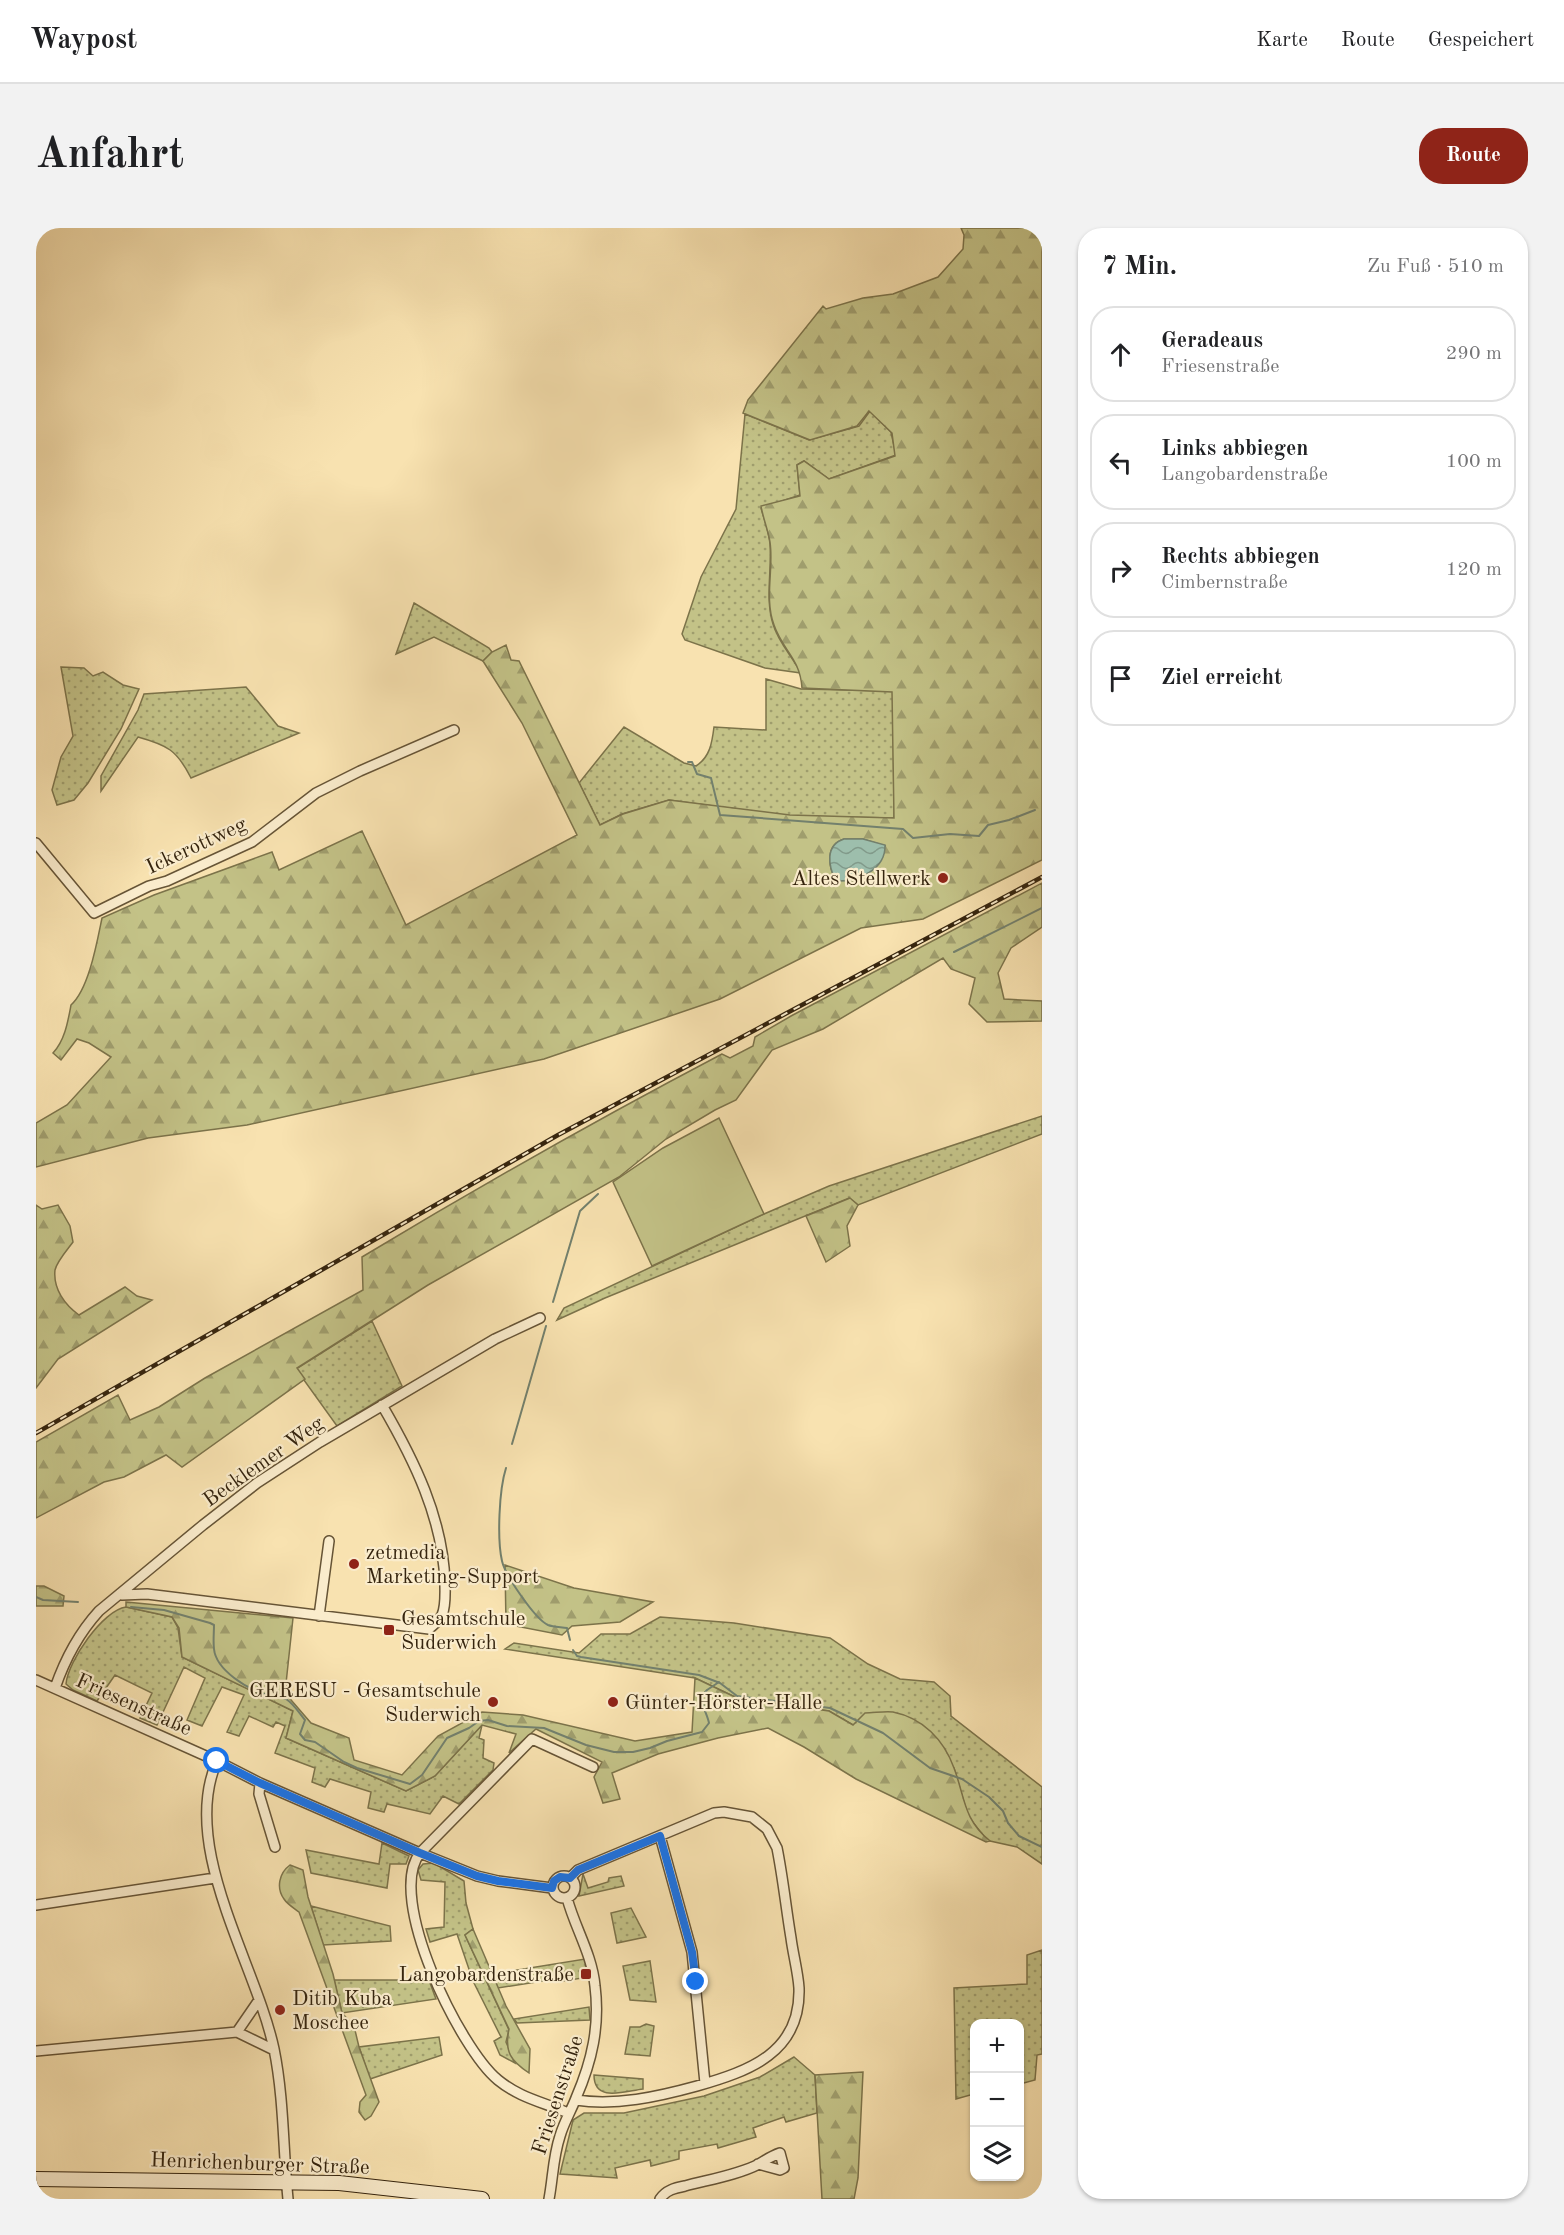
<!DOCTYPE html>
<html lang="de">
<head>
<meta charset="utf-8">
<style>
  body { margin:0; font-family:"Old Standard TT",serif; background:#f2f2f2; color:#202124 }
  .controls { position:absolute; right:18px; bottom:18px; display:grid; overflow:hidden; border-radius:12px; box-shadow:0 2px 4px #0004 }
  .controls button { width:54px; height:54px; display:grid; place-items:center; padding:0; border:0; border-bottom:2px solid #e0e0e0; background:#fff; color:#202124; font:30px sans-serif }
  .stop { position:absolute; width:18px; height:18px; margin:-14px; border:4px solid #1a73e8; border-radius:50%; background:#fff }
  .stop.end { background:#1a73e8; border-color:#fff; box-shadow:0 2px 6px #0008 }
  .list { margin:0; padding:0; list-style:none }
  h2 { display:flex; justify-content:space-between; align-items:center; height:78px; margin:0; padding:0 24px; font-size:26px }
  h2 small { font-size:20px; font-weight:400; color:#757577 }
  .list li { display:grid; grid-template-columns:39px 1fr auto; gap:18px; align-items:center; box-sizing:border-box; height:96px; margin:0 12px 12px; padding:0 12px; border:2px solid #e0e0e0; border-radius:24px }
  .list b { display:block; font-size:22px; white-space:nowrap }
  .list p { margin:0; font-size:20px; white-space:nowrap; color:#757577 }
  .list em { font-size:20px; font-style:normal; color:#757577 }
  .icon { flex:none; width:33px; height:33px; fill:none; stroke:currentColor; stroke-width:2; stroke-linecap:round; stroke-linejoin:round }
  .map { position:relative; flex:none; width:1006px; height:1971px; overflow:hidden; border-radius:24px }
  header { display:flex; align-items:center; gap:36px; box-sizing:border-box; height:84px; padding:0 30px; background:#fff; border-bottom:2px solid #e0e0e0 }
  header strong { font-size:28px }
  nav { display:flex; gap:33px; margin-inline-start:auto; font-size:21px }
  .intro { display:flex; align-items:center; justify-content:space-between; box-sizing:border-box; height:144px; padding:0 36px }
  h1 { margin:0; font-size:42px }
  .button { padding:15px 27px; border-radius:24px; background:#8f2418; color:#fff; font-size:21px; font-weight:700 }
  main { display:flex; gap:36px; padding:0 36px }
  aside { flex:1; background:#fff; border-radius:24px; box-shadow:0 2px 4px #0004 }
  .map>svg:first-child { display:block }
  .grass { fill:url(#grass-dots); stroke:#7c734a; stroke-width:1.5 }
  .forest { fill:url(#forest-firs); stroke:#7c734a; stroke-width:1.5; fill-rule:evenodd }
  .garden { fill:#c3c287; stroke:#7c734a; stroke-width:1.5 }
  .water { fill:url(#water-waves); stroke:#73806d; stroke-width:1.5 }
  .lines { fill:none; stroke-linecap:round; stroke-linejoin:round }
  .stream { stroke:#73806d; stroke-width:2 }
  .street-casing { stroke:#665436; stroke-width:12 }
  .secondary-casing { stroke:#35240e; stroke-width:16 }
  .street { stroke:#faeccc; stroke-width:9 }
  .secondary { stroke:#faeccc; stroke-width:14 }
  .rail-casing { stroke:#35240e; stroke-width:4.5 }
  .rail { stroke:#faeccc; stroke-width:2; stroke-dasharray:7; stroke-linecap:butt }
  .route { stroke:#1a73e8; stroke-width:8 }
  .poi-dot { fill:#8f2418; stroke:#faeccc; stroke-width:2 }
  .labels { text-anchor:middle; stroke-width:4.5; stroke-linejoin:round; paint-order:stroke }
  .street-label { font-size:21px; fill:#35240e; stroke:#faeccc }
  .poi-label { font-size:21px; fill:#35240e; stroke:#faeccc; text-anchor:start }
</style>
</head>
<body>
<header>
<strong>Waypost</strong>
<nav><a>Karte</a><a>Route</a><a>Gespeichert</a></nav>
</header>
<div class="intro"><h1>Anfahrt</h1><a class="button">Route</a></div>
<main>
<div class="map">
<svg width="1006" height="1971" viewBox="0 0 1006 1971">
  <defs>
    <pattern id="grass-dots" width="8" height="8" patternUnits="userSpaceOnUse" patternTransform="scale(1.5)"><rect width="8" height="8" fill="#c3c287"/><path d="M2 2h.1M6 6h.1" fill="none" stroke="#9f9d6d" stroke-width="1.8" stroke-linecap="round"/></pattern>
    <pattern id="forest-firs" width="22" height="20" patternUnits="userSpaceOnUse" patternTransform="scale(1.5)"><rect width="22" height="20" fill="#c3c287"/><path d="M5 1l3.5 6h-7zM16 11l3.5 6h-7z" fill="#9f9d6d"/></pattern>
    <pattern id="water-waves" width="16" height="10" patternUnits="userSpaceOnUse" patternTransform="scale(1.5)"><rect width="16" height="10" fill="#9dbeac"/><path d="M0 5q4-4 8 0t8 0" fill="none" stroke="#819a8a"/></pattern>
  </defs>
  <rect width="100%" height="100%" fill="#f8e2b0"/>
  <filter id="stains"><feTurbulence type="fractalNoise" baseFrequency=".00333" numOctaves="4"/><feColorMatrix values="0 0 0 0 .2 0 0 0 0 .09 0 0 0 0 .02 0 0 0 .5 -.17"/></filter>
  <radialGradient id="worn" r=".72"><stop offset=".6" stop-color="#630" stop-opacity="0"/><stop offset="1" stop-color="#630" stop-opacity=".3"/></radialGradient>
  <!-- grass -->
  <path class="grass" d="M834,183L855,204L860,227L793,251L768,233L761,237L764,267L725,280C728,291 733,304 734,316C736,343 729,370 737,396C742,414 756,428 765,445L729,440L649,412L646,406L665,349L700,281L709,186L773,212L823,198Z
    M378,375L453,420L456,424L447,433L398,409L360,426Z
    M25,439L48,440L57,448L67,444L87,457L103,461L85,501L52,555L38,572L21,577L16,562L25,529L37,508Z
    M730,451L765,461L857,463L858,590L753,588L633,572L586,586L564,597L543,555L588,499L648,535L660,538C674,529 676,515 678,499L730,502Z
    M210,459L242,498L263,505L155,550C141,522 131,517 102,509L65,563V548L102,482L108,466Z
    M1006,888V906L822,977L813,970L569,1070L521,1092L528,1080L728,986L793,958Z
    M336,1093L366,1158L301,1198L260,1141Z
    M90,1379L136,1389L142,1400L146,1429L257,1483L250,1510L370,1563L399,1548L446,1497L443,1510L448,1512L447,1530L458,1535L457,1542L423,1576L407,1568L394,1586L351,1576L348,1584L332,1580L335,1564L294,1551L289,1559L276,1554L279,1540L239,1525L249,1498L240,1494L237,1499L213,1488L203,1508L191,1504L208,1467L186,1459L166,1498L151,1492L169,1450L148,1439L121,1497L104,1490L116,1465L79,1447L61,1473L37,1462L30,1456C32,1433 67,1382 90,1379Z
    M624,1389L698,1395L794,1410L832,1436L864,1451L898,1454L914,1468L915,1488L1006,1559V1636L981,1619L954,1613L950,1611L932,1588L918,1540L817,1497L793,1483L701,1470L659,1450L469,1421L478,1415L543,1425L565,1406H594Z
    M346,1615L373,1628L370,1636H354L351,1660L275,1645L270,1622L343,1636Z
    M398,1635L428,1653L430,1675L437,1701L429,1707L473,1802L470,1814L479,1835L464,1827L458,1813L465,1809L437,1753L421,1706L394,1714L390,1701L408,1699L409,1654L385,1652L382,1642L387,1636Z
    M547,1646L552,1660L572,1654L573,1650L585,1648L588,1658L543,1668Z
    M275,1678L354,1698L355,1713L287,1717Z
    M595,1680L610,1709L581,1715L575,1685Z
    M1006,1722V1826L1001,1827L999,1852L984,1856V1796H939L938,1866L920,1871L918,1760L991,1756V1727Z
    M549,1731L553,1749L521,1754L519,1751L462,1760L456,1746Z
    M614,1733L620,1774L594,1772L587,1738Z
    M391,1747L400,1771L306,1785L298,1752H377Z
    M553,1779L554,1792L481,1795L478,1791Z
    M610,1796L618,1798L614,1828L589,1826L594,1799H604Z
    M403,1809L406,1827L334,1851L323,1819Z
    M758,1829L779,1847L781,1885L750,1894L748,1889L717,1900L720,1909L682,1920L681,1916L643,1923V1931L615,1938L614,1932L579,1940L581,1950L524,1946L537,1892L548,1885H588L668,1868L724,1849Z
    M558,1847L607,1851V1861C589,1863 558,1875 558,1847Z"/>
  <!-- forest -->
  <path class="forest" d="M925,0H1006V632L887,691L825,700L684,771L508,831L211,897L112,910L0,939V895L31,877L75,829L53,815L41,811L25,832L17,825C29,812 32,793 35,777C53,761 61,714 66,690L118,667L236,624L243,642L326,603L370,697L541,607L486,495L447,433L456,424L470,417L475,432L483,433L564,597L587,586L633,572L754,587L858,590L856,464L766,460C764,430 747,423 738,397C728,370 738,341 734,314C732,302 727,290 725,278L764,268L761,237L768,233L793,251L859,228L856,205L833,183L821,198L774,212L707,185L712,172L787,78L790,81L827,70L857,66L902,49L927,21L928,7ZM808,611H827L849,618L830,645L800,653C792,638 789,617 808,611Z
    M1006,655V699L975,720L962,745L968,771L1006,773V793L951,794L933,776L939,750L915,741L907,730L787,801L736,822L700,872L679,882L630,911L583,949L392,1057L261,1140L269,1151L146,1239L130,1227L88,1249L68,1254L0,1290V1214L82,1167L94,1192L123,1179L169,1150L327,1062L326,1029C444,958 564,890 686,826L694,830L717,818L719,809L755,788Z
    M814,970L822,977L811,998L814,1018L790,1034L770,988Z
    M0,977L6,981L22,977L34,998L37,1014C32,1021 21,1033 19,1042C17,1061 29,1077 43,1087L89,1059L101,1068L116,1072L22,1131L0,1160Z
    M469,1337L538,1360L617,1374L584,1394L536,1398L526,1407L470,1396Z
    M0,1358H8L28,1368L27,1378H0Z
    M90,1374L257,1390L249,1465L275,1495L313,1510L318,1532L366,1547L402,1508L446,1484L487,1487L599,1513L656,1504L659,1450L701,1470L793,1483L817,1497L829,1485C838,1485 848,1483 857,1484C887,1490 908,1512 918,1540C929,1569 927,1591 954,1613L950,1614L820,1551L768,1519L732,1500L682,1510L622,1526L576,1545L584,1571L567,1575L558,1549L566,1534L500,1501L473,1525L480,1506L446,1497L399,1548L370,1563L250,1510L257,1483L146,1429L143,1400L136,1389L90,1379Z
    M254,1637L267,1642L272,1669L297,1746L306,1785L318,1798L323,1819L343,1874L335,1888L329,1892L323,1884L324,1874L330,1867L263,1684C259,1681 251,1676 248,1671C240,1660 243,1645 254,1637Z
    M437,1701L470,1778L494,1821L493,1845C475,1833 468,1824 473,1801L429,1707Z
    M827,1844L822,1950L818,1971H786L779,1847Z"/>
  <!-- garden -->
  <path class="garden" d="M683,890L728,986L616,1038L577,954L627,920Z"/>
  <!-- water -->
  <path class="water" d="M808,611H827L849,617C850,642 821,654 800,653C792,638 789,617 808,611Z"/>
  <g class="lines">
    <!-- stream -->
    <path class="stream" d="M652,534H656L661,546L675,550L684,587L867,601L877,610L914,606L943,608L952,597L973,592L999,582
      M918,724L1006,680
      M517,1074L544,983L562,966
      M476,1216L510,1098
      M470,1240C463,1262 461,1311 466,1333C469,1347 499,1391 512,1397C517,1399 525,1399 531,1400L534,1412
      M0,1369L7,1372L42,1374
      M95,1379L128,1382L174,1395L178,1397C178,1405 177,1413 178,1421C180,1442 212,1462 232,1467C239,1469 244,1468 250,1471C258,1476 263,1485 269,1492L264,1506L269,1512L279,1514L308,1534L321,1540L374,1556L386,1547L411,1510L433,1500L443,1493L452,1492L471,1498L508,1500L550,1517L578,1524H597L614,1520L631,1513L666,1504L673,1495C671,1485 665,1478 666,1468L671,1462L683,1454
      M537,1422L541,1428L545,1429L663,1447L684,1455L701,1468L794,1480L847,1505L894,1540L926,1551L953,1569L967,1583L972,1595L983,1608L1006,1619"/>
    <defs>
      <path id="street" d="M0,615L58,685L113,658L131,653L216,614L280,565L324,543L418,502
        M86,1367L111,1366L393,1401C397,1397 403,1393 406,1387C410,1378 409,1366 409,1355C407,1290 378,1232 346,1177
        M283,1388L293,1313
        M0,1452L181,1533L224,1555L384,1625L441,1648L462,1653L516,1660
        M19,1460C29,1431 42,1406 63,1383L167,1297L221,1255L284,1214L359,1170L459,1111L504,1090
        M181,1533C143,1619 220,1736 238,1821C248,1870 247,1921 252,1971
        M224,1555L223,1566L239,1619
        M624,1608L656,1724L669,1855
        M517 1659a11 11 0 1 1 22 0a11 11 0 1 1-22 0Z
        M534,1650L542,1642L678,1585L688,1584L716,1589L731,1601L741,1620C747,1650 750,1680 755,1710C757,1726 762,1744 763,1760C765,1825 713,1843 661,1858C621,1869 580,1878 540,1872
        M0,1677L179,1650
        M201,1804L223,1772
        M0,1823L201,1804L238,1822
        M532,1885C507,1874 484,1870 462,1852C424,1821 349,1669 384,1625L496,1511L557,1539
        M513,1971C517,1950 517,1929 524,1908C528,1894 535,1883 540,1870C556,1833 564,1798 559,1758C556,1726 539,1700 531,1670
        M624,1971C630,1962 639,1960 649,1958C671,1952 702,1947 723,1936C730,1932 735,1928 744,1925L748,1940L744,1942L722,1936"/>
      <path id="secondary" d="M0,1951L303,1955L446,1971"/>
    </defs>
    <!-- street casing -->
    <use href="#street" class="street-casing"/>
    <!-- secondary casing -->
    <use href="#secondary" class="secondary-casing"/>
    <!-- street -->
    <use href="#street" class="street"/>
    <!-- secondary -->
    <use href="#secondary" class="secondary"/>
    <defs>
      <path id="rail" d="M0,1205L522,907L1006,649"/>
    </defs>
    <!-- rail casing -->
    <use href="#rail" class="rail-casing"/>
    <!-- rail -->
    <use href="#rail" class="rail"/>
  </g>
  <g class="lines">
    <!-- route -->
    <path class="route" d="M181,1533L224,1555L384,1625L441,1648L462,1653L516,1660L518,1653L524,1649L534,1650L542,1642L624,1608L656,1724L660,1754"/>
  </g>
  <!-- markers -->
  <g class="poi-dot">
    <circle cx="907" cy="650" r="6"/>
    <circle cx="318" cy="1336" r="6"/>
    <rect x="347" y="1396" width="12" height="12" rx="3"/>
    <circle cx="457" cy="1474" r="6"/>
    <circle cx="577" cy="1474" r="6"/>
    <rect x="544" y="1740" width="12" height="12" rx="3"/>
    <circle cx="244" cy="1782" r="6"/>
  </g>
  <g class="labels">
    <!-- street labels -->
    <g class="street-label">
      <text transform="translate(160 617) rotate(-25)" y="7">Ickerottweg</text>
      <text transform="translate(227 1233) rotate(-35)" y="7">Becklemer Weg</text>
      <text transform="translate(98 1476) rotate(24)" y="7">Friesenstraße</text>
      <text transform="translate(521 1867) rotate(-72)" y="7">Friesenstraße</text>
      <text transform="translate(224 1935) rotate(2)" y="7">Henrichenburger Straße</text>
    </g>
    <!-- poi labels -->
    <g class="poi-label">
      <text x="895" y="657" text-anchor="end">Altes Stellwerk</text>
      <text x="330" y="1331">zetmedia<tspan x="330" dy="24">Marketing-Support</tspan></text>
      <text x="365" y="1397">Gesamtschule<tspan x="365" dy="24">Suderwich</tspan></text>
      <text x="445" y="1469" text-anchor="end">GERESU - Gesamtschule<tspan x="445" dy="24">Suderwich</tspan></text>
      <text x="589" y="1481">Günter-Hörster-Halle</text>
      <text x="538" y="1753" text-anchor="end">Langobardenstraße</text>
      <text x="256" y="1777">Ditib Kuba<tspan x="256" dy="24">Moschee</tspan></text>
    </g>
  </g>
  <rect width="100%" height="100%" filter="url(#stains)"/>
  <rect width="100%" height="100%" fill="url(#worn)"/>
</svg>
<div class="controls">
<button>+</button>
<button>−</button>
<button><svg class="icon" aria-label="layers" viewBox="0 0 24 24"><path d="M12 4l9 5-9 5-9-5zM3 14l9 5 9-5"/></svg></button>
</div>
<div class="stop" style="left:181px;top:1533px"></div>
<div class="stop end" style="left:660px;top:1754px"></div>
</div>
<aside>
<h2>7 Min.<small>Zu Fuß · 510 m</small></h2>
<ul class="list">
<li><svg class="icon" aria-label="ahead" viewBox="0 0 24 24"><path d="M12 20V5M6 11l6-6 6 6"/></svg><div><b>Geradeaus</b><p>Friesenstraße</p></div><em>290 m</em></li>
<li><svg class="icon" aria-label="left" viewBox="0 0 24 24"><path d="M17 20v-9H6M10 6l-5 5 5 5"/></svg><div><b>Links abbiegen</b><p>Langobardenstraße</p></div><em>100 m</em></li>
<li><svg class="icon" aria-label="right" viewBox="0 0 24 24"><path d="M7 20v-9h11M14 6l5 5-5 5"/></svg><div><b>Rechts abbiegen</b><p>Cimbernstraße</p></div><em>120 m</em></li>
<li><svg class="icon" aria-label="arrive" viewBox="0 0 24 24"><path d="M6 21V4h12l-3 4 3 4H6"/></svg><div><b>Ziel erreicht</b></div></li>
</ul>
</aside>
</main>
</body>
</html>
